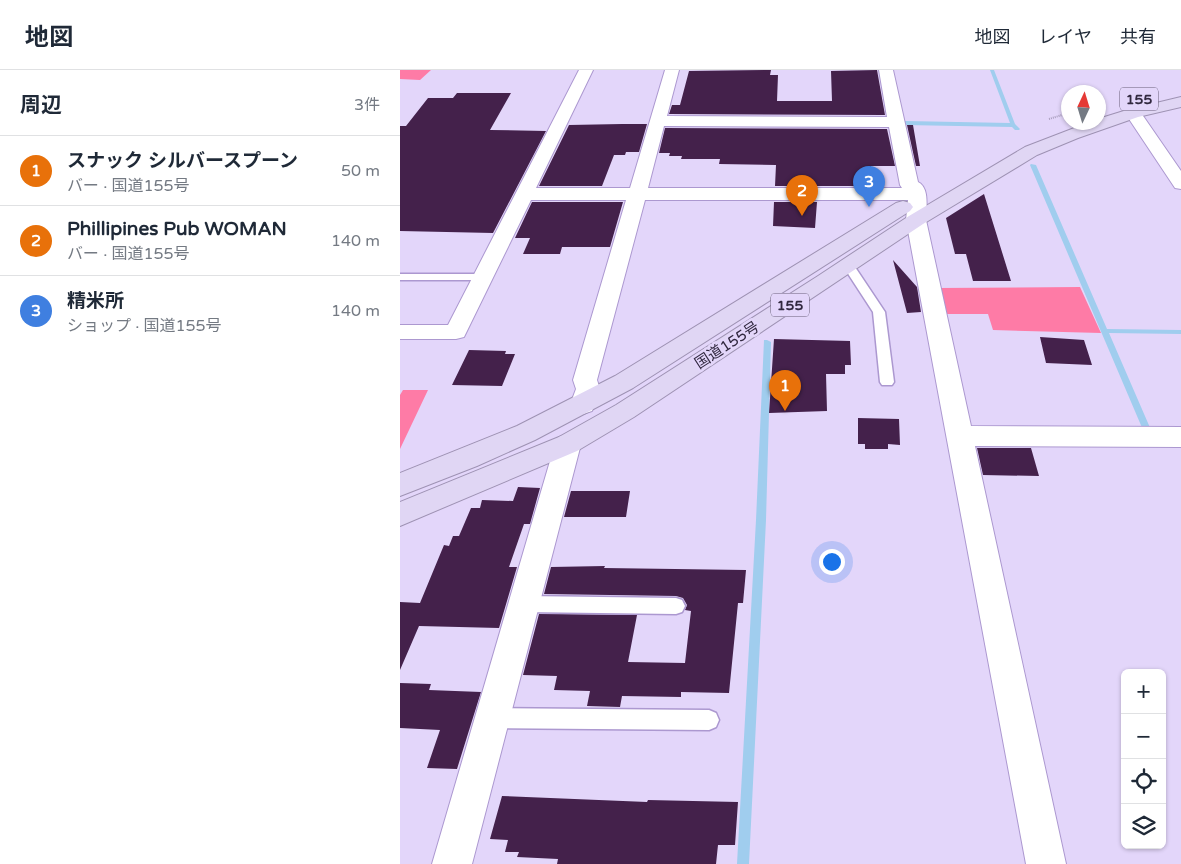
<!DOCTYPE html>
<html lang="ja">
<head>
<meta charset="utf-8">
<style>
  body { margin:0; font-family:"Varela Round","Noto Sans JP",sans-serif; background:#f2f2f3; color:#1f2937 }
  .controls { position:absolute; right:15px; bottom:15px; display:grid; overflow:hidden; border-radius:8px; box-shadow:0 1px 4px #0004 }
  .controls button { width:45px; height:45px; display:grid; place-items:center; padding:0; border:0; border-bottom:1px solid #e0e1e3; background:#fff; color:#1f2937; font:25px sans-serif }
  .compass { position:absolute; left:661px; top:15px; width:45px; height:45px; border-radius:50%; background:#fff; box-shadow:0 1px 4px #0004; rotate:4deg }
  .you { position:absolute; left:431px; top:491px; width:18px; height:18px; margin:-12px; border:4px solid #fff; border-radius:50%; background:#1a73e8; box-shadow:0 0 0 8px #1a73e833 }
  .badge { display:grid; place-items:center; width:32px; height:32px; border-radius:50%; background:#d93025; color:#fff; font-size:16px; font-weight:700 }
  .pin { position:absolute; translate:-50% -41px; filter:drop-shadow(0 1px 2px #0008) }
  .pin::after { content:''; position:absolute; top:26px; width:18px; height:15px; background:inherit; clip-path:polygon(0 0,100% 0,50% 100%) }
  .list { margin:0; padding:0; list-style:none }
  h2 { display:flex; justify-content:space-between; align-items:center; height:65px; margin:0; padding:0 20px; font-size:21px }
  h2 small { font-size:16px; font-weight:400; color:#747a83 }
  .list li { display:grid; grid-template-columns:32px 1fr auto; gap:15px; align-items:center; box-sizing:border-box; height:70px; padding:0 20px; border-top:1px solid #e0e1e3 }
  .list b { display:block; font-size:19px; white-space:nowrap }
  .list p { margin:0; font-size:16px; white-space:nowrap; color:#747a83 }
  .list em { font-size:16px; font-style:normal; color:#747a83 }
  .icon { flex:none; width:28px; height:28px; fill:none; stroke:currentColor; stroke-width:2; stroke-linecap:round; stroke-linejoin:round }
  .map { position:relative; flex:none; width:781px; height:794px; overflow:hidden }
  header { display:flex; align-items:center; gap:30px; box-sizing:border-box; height:70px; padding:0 25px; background:#fff; border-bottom:1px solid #e0e1e3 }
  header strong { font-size:24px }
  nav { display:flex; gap:28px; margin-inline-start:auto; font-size:18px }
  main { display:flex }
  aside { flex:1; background:#fff }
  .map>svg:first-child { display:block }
  .green { fill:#fe7ba6 }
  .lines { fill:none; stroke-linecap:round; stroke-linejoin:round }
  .stream { fill:#a0cdee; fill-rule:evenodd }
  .building { fill:#44214b }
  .service-casing { stroke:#ac98d0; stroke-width:3 }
  .minor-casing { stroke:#ac98d0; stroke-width:2 }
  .trunk-casing { stroke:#9e92b3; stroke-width:2 }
  .path { stroke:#aa9ebe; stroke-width:2; stroke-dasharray:1 1; stroke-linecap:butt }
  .service { fill:#fff; fill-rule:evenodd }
  .minor { fill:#fff; fill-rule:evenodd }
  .trunk { fill:#e0d6f4; fill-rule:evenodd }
  .labels { text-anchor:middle; stroke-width:5; stroke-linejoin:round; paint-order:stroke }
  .shield { fill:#e3d6fa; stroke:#665c77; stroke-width:1 }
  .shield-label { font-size:14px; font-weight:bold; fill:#31283f }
  .street-label { font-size:15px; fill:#31283f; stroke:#e3d6fa }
</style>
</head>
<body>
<header>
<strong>地図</strong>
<nav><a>地図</a><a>レイヤ</a><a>共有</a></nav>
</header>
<main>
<aside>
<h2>周辺<small>3件</small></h2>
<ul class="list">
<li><span class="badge" style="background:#e8710a">1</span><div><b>スナック シルバースプーン</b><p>バー · 国道155号</p></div><em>50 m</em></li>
<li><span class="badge" style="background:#e8710a">2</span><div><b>Phillipines Pub WOMAN</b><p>バー · 国道155号</p></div><em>140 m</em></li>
<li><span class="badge" style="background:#3f7fe0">3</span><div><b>精米所</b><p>ショップ · 国道155号</p></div><em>140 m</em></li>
</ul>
</aside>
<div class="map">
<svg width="781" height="794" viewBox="0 0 781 794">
  <rect width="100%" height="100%" fill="#e3d6fa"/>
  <!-- green -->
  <path class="green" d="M0,0H31L20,10L0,9Z
    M680,217L701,263L593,260L588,244H545L539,218Z
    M3,320H28L0,379V325Z"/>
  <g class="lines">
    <!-- stream -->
    <path class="stream" d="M590,0H594L615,54L620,59L619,60H615L612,57L505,55L502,53L505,51L610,53Z
      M631,94L636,95L707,259L781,260V264L709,263L751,360L750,362L747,363L743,360L630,95Z
      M364,270H367L371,272L366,450L349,794H337L356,450Z"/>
  </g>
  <!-- building -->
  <path class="building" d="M371,0L370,5H378L377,31H432L431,1L477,0L485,45L269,44L272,35H280L289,1Z
    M57,23H111L90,60L146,61L93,163L0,161V56H6L28,28H53Z
    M222,54H247L239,82H226L225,85H214L202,116H139L169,55Z
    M507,55H513L520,96H516Z
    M265,58L487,59L495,96H471L473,116H375L376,95L319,94L320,89H281L282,86H269L270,83H259Z
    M584,124L611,211H573L566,184H555L546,148Z
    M132,132H223L210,177H162L160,184H123L130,168H115Z
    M374,132H417L415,158L373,156Z
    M493,190L517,217L521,242L507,243Z
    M640,267L684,270L692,295L646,293Z
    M374,269L450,271L451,295H445V304H426L427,341L369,343Z
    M69,280L106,281L105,284H115L102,316L52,315Z
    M458,348L499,349L500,375L488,374V379H465V374H458Z
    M577,378H631L639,406L583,405Z
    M118,417L140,418L130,454H124L109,497H117L99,558L19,556L0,600V532L20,533L44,475L49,476L53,466H59L71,438H80L82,430L113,431Z
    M171,421H230L226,447H164Z
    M205,496L204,498L346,500L343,533H338L329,623L281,622V627L222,626L220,637L187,636L190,621L154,620L157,606L123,605L139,544L237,545L228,592L285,593L291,541L285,540L287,535L283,528L276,526L144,524L151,497Z
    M0,613L31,614L29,620L81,622L57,699L27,698L40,660L0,658Z
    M102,726L247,732L248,730L338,732L335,775H318L316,794H157L158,789L117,787L119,782H105L108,770L90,769Z"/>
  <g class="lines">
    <defs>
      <path id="service" d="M449,193L453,194L485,242L494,312L492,315H482L480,312L473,242L443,196Z
        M0,204H83L89,207L83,210H0Z
        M124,526L276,528L282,530L285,536L282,542L276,544L124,542L118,539L115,534L118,529Z
        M92,638L309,640L316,643L319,650L316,657L309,660L92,658L85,655L82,648L85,641Z"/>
      <path id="minor" d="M179,0H193L136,118H230L265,0H279L267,46L487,47L479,0H493L518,112C530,118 526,138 526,150L571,356L781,357V377L575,376L666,794H626L506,150L508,130H245L197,310L200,319L192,341L183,344L174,341L170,335L176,319L173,310L226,130H131L64,267L56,269H0V255H48ZM264,56L489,57L500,115L502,118H248Z
        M733,38L739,40L781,101V119L775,118L725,43L727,40Z
        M168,364L177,367L181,374L72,794H32L155,374L159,367Z"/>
      <path id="trunk" d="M781,27V37L738,47L678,68L637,85L523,154L234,347L177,381L0,456V432L159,367L216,335L418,206L509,146L625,77L690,52H698V49L727,40Z
        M503,131L510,133L513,137L510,141L233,318L135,370L77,396L0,426V403L117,356L215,306L496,133Z"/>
    </defs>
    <!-- service casing -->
    <use href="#service" class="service-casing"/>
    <!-- minor casing -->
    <use href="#minor" class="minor-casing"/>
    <!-- trunk casing -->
    <use href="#trunk" class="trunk-casing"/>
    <!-- path -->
    <path class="path" d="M649,49L662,45"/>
    <!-- service -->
    <use href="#service" class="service"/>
    <!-- minor -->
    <use href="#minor" class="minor"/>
    <!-- trunk -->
    <use href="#trunk" class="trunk"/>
  </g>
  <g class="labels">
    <!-- shield labels -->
    <g class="shield">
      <rect x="720" y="17.5" width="38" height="23" rx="4"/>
      <rect x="371" y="223.5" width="38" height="23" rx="4"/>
    </g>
    <g class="shield-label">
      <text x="739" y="34">155</text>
      <text x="390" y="240">155</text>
    </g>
    <!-- street labels -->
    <g class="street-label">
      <text transform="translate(327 275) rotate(-33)" y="5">国道155号</text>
    </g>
  </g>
</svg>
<div class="controls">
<button>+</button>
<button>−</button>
<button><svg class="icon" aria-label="locate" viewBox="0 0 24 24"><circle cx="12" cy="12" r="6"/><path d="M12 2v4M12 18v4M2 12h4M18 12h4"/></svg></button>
<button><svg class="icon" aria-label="layers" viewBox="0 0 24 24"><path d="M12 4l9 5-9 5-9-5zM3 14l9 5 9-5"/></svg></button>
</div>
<svg class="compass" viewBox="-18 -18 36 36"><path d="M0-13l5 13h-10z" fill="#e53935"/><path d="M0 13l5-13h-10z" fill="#747a83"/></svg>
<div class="you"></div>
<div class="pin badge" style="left:385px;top:341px;background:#e8710a">1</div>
<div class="pin badge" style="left:402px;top:146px;background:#e8710a">2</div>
<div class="pin badge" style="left:469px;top:137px;background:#3f7fe0">3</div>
</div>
</main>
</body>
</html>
